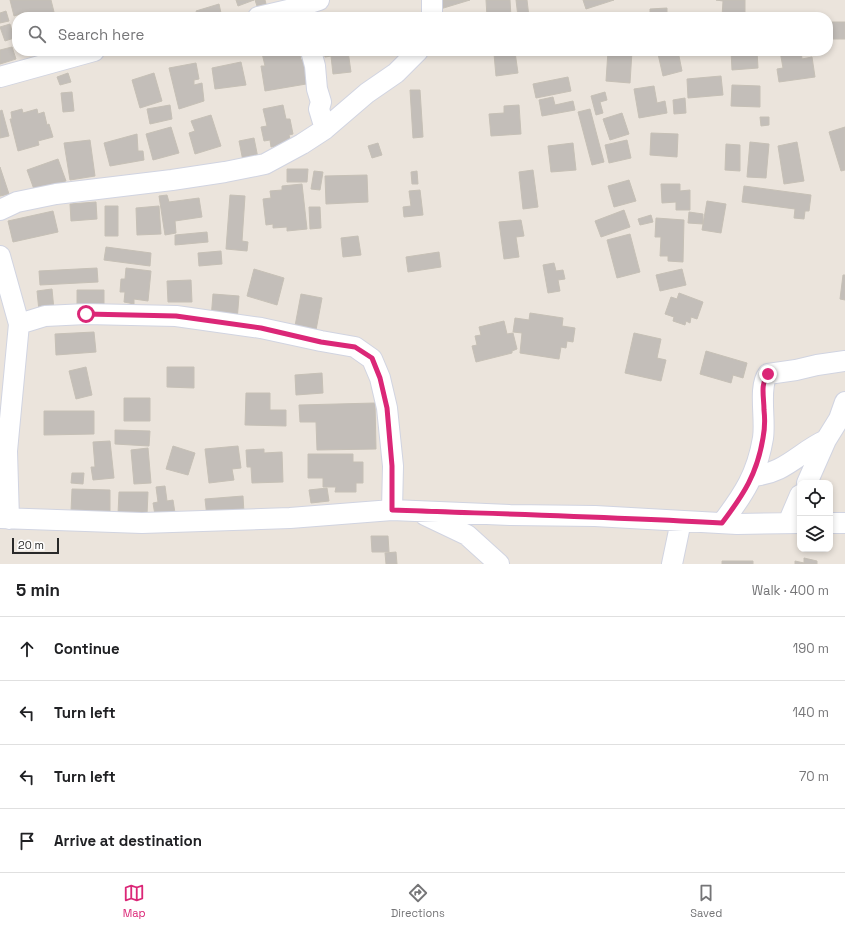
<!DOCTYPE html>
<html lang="en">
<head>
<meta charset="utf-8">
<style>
  body { margin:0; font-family:"Space Grotesk",sans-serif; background:#f6f6f6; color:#202124 }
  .controls { position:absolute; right:12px; bottom:12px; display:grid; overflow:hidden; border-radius:8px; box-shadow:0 2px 6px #0003 }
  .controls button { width:36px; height:36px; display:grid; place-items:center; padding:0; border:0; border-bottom:1px solid #e0e0e0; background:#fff; color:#202124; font:20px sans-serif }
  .scale { position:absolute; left:12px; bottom:10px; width:47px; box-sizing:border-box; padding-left:4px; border:2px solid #292929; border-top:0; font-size:11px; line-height:14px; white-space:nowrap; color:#292929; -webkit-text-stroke:3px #fff; paint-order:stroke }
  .stop { position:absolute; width:12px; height:12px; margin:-9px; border:3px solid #db2777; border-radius:50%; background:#fff }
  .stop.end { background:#db2777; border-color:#fff; box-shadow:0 1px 4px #0008 }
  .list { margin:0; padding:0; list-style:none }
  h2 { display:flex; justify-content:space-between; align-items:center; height:52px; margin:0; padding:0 16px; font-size:17px }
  h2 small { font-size:13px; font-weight:400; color:#757577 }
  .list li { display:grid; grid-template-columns:26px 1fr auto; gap:12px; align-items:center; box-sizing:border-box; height:64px; padding:0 16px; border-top:1px solid #e0e0e0 }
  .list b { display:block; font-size:15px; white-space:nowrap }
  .list em { font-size:13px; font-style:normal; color:#757577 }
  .icon { flex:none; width:22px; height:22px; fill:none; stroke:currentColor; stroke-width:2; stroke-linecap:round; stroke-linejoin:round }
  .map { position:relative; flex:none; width:845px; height:564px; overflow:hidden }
  .search { position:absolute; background:#fff; box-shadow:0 2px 6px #0003; left:12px; right:12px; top:12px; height:44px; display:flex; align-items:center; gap:10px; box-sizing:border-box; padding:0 14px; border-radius:16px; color:#757577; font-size:15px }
  .sheet { height:308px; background:#fff }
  nav { display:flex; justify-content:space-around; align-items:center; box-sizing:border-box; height:56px; border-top:1px solid #e0e0e0; background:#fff; font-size:11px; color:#757577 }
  nav a { display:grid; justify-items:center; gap:2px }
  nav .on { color:#db2777 }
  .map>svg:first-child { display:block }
  .building { fill:#c3beb9; stroke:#c6c0b6 }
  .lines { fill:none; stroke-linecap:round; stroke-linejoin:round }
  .minor-casing { stroke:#d1d4e1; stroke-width:22 }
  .minor { stroke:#fff; stroke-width:20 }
  .route { stroke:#db2777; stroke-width:5 }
</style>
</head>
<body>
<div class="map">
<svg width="845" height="564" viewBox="0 0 845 564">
  <rect width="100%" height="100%" fill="#ebe4dc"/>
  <!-- building -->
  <path class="building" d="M10,0H51L55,16L28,17L27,12L14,16Z
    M236,0H254L238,6Z
    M255,0H265L266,4L257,6Z
    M434,0H470L437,10Z
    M486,0H510L511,17H487Z
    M516,0H527L529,17H518Z
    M583,0H614L586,9Z
    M716,0H745V17H722L723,1Z
    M219,4L221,13L207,17H198L196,11Z
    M667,8V17H650V9Z
    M6,11L9,21L0,23V13Z
    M828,22H845V39H828Z
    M10,24L14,38L5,41L0,27Z
    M12,47L16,59L0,64V50Z
    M276,51H299L301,60L307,59L312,83L265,91L261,66H265L262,53Z
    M324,51H348L351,72L333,74L331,56L325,57Z
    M608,51H632L630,83L606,81Z
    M672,51H678L682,71L663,76L658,54Z
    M686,51H721V53L686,54Z
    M731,51H757L758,68L732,70Z
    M780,51H801L802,59L812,57L815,77L779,82L777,69L783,68Z
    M515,52L518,73L496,76L494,54Z
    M241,62L246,85L215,89L212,68Z
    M196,63L199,79L194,80V85L202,83L204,101L179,109L169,68Z
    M68,73L71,82L60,85L57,77Z
    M154,73L162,101L140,108L132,80Z
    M721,76L723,95L688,98L687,79Z
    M568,77L571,91L536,98L533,84Z
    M732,85L760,86V107L731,106Z
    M654,86L657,103L665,101L667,113L639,118L634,89Z
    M410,90H420L423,137L413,138Z
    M72,92L74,111L63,112L61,93Z
    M605,92L607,100L600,102L603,113L596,115L591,96Z
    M553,97L555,105L573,101L575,110L542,116L539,100Z
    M685,98L686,113L674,114L673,100Z
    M170,105L172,119L150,124L147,109Z
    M283,105L286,119H290L293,134L289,135L291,143L271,147L270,140L264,141L261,127L267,126L263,109Z
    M519,105L521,134L491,136L489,114L504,113V106Z
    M22,109L23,113L37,109L38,114L44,112L47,125L49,124L53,137L38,141L39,145L18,151L10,119H12L11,112Z
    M590,109L604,162L592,165L578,112Z
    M2,110L9,136L0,138V111Z
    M622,113L629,134L610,140L603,119Z
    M211,115L221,146L195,154L189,133L195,131L191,121Z
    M760,117H769V125L761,126Z
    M171,127L179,153L153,160L146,134Z
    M845,127V170L841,171L829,132Z
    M651,133L678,134L677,157L650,155Z
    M137,134L138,151H143L144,160L110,166L104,143Z
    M254,138L258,158L243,161L239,141Z
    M90,140L95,176L70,180L64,143Z
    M627,140L631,158L609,163L605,145Z
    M750,142L769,144L766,178L747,177Z
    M797,142L804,181L784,184L778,146Z
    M378,143L382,155L372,158L368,146Z
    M573,143L576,170L551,172L548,146Z
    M726,144L740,145V171L725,170Z
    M58,159L66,181L35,192L27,170Z
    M0,167L9,194L0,196Z
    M287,169H308L307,182H287Z
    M533,170L538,207L523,209L519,172Z
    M314,171L323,172L320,190L311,189Z
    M417,171L418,184H412L411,172Z
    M367,175L368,202L326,204L325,176Z
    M629,180L636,201L614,207L608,186Z
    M302,184L307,229L287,231V227L273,228V224L266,225L263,199L271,198L270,191L282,190V186Z
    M661,184H680V191L690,190V210H676V202L662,203Z
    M744,186L811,195L809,211H805L804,219L794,218L795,209L742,202Z
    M420,190L423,215L404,217L403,207L411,206L409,191Z
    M167,195L169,202L199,198L202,217L175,221L176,233L165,235L159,196Z
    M230,195L245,196L242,241L248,242L247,251L226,249Z
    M707,201L726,204L721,233L702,230Z
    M96,202L97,219L71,221L70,204Z
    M105,206H118V236H105Z
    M159,206L161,234L137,235L136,208Z
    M309,207H320L321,228L310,229Z
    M624,210L630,227L601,237L595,221Z
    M53,211L58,232L13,242L8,221Z
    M689,212L703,214V224L688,223Z
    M651,215L653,222L640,225L638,219Z
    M656,218L684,220L683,262L668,261V256H660L661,237H655Z
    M521,220L524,236L516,237L519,257L504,259L499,222Z
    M207,232L208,242L175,245V235Z
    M630,234L640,272L617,278L607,240Z
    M358,236L361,255L343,257L341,238Z
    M106,247L151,253L150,266L104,260Z
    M221,251L222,264L199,266L198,253Z
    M439,252L441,267L408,272L406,257Z
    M554,263L556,271L563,270L565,279L558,280L560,291L548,293L543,265Z
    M97,268L98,282L40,285L39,271Z
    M126,268L151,271L148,301L134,299V304L124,302L125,292H120L121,279H125Z
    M254,269L284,278L277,305L247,296Z
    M682,269L686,285L660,291L656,275Z
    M843,275H845V300L840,299Z
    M191,280L192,302H168L167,281Z
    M52,289L54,310L39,311L37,291Z
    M77,290H104V310H77Z
    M679,293L703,302L697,319L691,317L690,323L686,321L685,325L673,321L674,317L665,314L671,297L677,299Z
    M213,294L239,296L237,321L211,319Z
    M301,294L322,298L316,330L295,326Z
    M530,313L563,318L562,326L575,328L573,342L567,341L566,348L561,347L559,359L520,353L522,333L513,332L515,318L529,320Z
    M504,321L507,334L513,333L517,349L512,351V353L476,362L472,346L477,345L475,336L481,335L479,327Z
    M94,332L96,352L56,355L55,334Z
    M634,333L661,339L657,358L666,360L661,381L625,373Z
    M706,351L747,363L743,378L733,375L731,383L700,374Z
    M86,367L92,395L76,399L69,371Z
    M167,367H194V388L167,387Z
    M322,373L323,393L296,395L295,375Z
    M246,393H270V410H286V426L245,425Z
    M124,398H150V421H124Z
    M375,403L376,449L317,450L316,422H300L299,405Z
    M44,411H94V434L44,435Z
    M115,430L150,431L149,446L115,444Z
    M110,441L114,478L93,480L91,467H95L93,442Z
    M173,446L195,453L188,475L166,469Z
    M238,446L241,468L232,469L234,480L209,483L205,449Z
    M148,448L151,483L134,484L131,450Z
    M264,449V453L282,452L283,482L252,483L251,467H247L246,450Z
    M308,454H353V462H363V483H356V492H335L336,487H323V478H308Z
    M72,473H84L83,484L71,483Z
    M165,486L167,501L173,500L175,513L155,515L153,503L158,502L156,487Z
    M327,488L329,501L311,503L309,490Z
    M72,489L110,490V514L71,512Z
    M119,492H148L147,515L118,514Z
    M243,496L244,513L207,517L205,499Z
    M371,536H388L389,552H372Z
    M396,552L397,564H386L385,553Z
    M804,558L817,561V564H795V561L804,563Z
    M722,561H753V564H722Z"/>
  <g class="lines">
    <defs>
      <path id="minor" d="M432,0V17
        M258,17L292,9L319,0
        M311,51L315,66L317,89L321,102L319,109L325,129
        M0,77L94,51
        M0,210L17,202L56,194L172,180L225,172L265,164L302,144L325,129L367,93L396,73L418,51
        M0,256L19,324L7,451L9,519
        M19,324L45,316L86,314L176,316L261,328L321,341L355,347L372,359L380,378L387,408L393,466L392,510
        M752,476C785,474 799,452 826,440
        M807,483L826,440L839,419L845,402
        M425,515L467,535L499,564
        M0,518L142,523L290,518L392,510L510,515L595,516L737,524L800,523
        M722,523C744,494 757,474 763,438C766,419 758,387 768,374L796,370L817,365L845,361
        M788,523L800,495
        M830,523H845
        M672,564L681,521"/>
    </defs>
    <!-- minor casing -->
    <use href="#minor" class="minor-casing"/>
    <!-- minor -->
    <use href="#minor" class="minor"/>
  </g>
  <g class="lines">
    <!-- route -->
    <path class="route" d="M86,314L176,316L261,328L321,342L355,347L372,358L380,378L387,408L392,466V510C502,514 612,517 722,523C744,494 757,474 763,438C765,428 765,419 764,410C764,397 760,384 768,374"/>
  </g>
</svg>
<div class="controls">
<button><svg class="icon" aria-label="locate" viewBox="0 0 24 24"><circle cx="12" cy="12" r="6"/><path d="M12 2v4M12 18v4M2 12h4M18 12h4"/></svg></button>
<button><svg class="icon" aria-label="layers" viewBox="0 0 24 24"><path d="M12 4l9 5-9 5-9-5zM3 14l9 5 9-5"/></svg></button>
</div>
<div class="scale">20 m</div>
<div class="stop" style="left:86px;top:314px"></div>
<div class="stop end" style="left:768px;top:374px"></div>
<div class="search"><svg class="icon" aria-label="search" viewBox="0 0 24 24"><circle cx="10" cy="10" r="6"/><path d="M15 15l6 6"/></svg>Search here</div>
</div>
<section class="sheet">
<h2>5 min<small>Walk · 400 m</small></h2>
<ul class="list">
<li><svg class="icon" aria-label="ahead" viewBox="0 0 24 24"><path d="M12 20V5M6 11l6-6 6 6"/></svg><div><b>Continue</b></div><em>190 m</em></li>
<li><svg class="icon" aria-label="left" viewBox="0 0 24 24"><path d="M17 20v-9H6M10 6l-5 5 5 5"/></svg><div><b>Turn left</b></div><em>140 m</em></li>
<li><svg class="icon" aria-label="left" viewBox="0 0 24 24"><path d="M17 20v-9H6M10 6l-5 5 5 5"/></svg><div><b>Turn left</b></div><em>70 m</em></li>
<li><svg class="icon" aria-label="arrive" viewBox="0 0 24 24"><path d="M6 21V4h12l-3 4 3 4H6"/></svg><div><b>Arrive at destination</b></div></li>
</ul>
</section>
<nav>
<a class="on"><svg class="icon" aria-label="map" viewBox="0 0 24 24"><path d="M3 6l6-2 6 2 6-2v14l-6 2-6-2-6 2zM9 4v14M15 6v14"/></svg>Map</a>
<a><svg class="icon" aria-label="directions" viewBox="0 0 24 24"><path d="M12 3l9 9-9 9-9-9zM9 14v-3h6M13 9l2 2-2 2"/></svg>Directions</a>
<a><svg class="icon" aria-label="saved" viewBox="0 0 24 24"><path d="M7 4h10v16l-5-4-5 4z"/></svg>Saved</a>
</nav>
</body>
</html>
